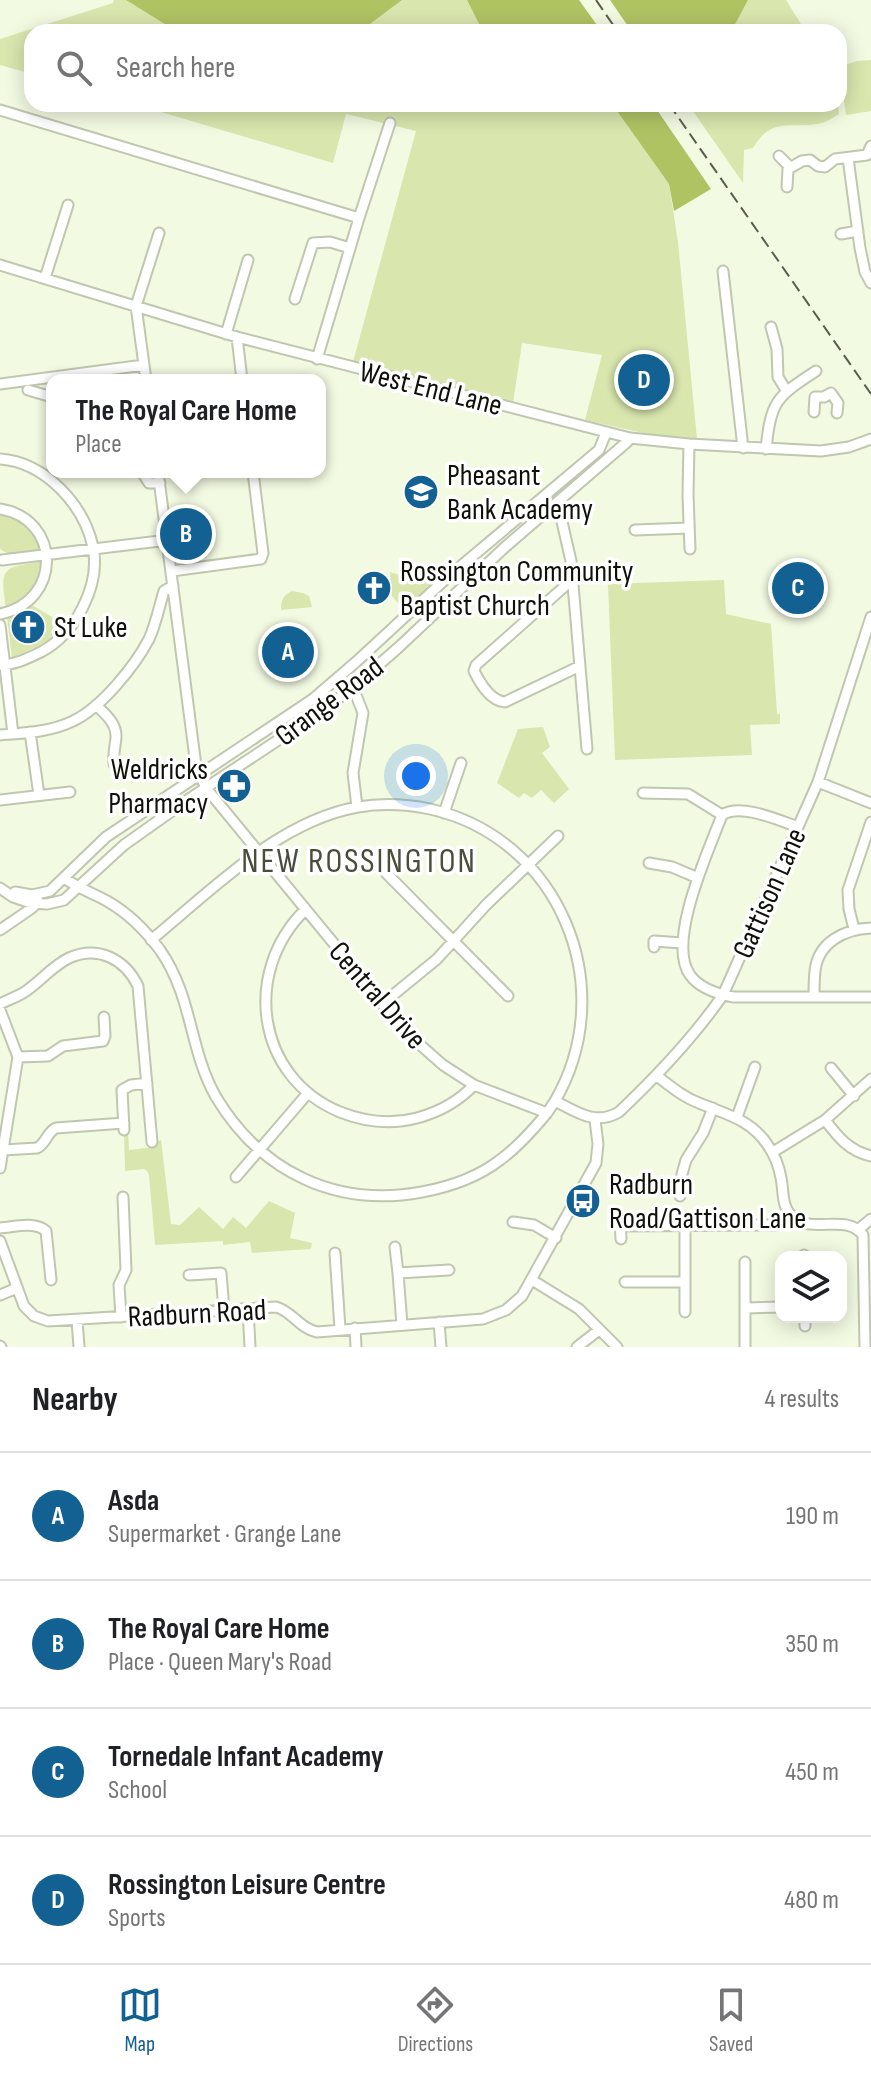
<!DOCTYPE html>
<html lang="en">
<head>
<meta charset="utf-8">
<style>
  body { margin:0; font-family:"Sofia Sans Condensed",sans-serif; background:#f6f6f6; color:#202124 }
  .controls { position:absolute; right:24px; bottom:24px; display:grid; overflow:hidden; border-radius:16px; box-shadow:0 4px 20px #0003 }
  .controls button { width:72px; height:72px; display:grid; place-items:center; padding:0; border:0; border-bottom:2px solid #e0e0e0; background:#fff; color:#202124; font:40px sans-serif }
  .you { position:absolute; left:416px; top:776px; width:28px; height:28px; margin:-20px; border:6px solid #fff; border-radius:50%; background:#1a73e8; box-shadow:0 0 0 12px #1a73e833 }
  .badge { display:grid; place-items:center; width:52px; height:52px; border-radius:50%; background:#136093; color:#fff; font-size:26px; font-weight:700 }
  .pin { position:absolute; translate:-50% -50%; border:4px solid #fff; box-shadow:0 2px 8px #0006 }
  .popup { position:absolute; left:46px; top:374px; width:280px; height:104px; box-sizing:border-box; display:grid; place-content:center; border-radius:16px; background:#fff; filter:drop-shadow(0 2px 6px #0005); font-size:26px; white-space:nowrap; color:#757577 }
  .popup b { font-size:30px; color:#202124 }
  .popup::after { content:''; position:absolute; left:50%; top:100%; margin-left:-16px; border:16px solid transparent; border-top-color:#fff }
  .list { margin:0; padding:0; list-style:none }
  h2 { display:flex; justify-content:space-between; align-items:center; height:104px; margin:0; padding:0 32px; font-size:34px }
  h2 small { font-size:26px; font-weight:400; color:#757577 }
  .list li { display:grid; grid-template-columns:52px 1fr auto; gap:24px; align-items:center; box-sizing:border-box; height:128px; padding:0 32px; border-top:2px solid #e0e0e0 }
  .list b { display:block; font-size:30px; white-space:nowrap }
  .list p { margin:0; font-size:26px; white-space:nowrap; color:#757577 }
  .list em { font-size:26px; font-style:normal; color:#757577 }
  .icon { flex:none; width:44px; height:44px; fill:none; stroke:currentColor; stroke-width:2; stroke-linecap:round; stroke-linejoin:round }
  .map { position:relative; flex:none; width:871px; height:1347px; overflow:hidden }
  .search { position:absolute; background:#fff; box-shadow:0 4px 20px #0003; left:24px; right:24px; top:24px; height:88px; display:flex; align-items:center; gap:20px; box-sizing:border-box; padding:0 28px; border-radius:24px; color:#757577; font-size:30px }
  .sheet { height:616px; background:#fff }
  nav { display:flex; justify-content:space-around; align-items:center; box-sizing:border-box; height:112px; border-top:2px solid #e0e0e0; background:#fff; font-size:22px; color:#757577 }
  nav a { display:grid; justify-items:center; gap:4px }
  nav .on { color:#136093 }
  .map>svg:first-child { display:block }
  .green { fill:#d9e6ae }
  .forest { fill:#afc363 }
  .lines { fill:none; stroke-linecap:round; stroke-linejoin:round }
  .minor-casing { stroke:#c0c6af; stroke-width:13 }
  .minor { stroke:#fff; stroke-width:9 }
  .rail { stroke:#595d50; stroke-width:2; stroke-dasharray:12 6; stroke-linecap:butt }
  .labels { text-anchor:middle; stroke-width:7; stroke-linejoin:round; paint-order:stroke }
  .street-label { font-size:30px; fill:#0f1109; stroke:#fff }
  .poi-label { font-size:30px; fill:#0f1109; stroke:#fff; text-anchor:start }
  .quarter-label { font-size:34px; letter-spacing:2px; fill:#494d3a; stroke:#fff }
</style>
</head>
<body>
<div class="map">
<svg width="871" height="1347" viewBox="0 0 871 1347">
  <rect width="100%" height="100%" fill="#f3fae2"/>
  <!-- green -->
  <path class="green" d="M114,0H126L171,28L175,32H32V74L0,65V39L113,3Z
    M402,0H467L483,32H363L366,27Z
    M748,0H786L806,32H731Z
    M871,60V111L846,115L839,67L857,61Z
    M134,104H612L669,184L678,242L697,439L652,435L585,420L602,355L522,343L513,403L353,362L416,131L346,114L333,163Z
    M688,104H838L839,114C834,117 827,122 822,123C792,130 772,115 753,148L744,150L743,183Z
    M0,512C23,521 33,527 41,552C26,554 12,558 0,549Z
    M42,562C38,589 28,597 6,609C0,568 1,567 42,562Z
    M390,572L432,585L409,608H402L392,596Z
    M724,580L726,614L771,624L777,714H780V724L750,725L752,755L615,760L608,584Z
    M292,591L303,593L309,596L312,607L281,610C281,599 283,596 292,591Z
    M32,605L65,625L53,639L12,658L7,617L17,614Z
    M543,727L550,747L542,753L569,789L554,803L541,790L532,798L524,793L519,798L497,783L518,729Z
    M124,1131L128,1132L129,1150L154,1147L155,1143L161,1140L171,1224L180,1225L199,1207L223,1229L233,1217L246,1228L269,1201L295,1213L290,1238L312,1243L311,1249L252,1253L250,1242L223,1245V1241L155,1245L149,1175L147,1171L144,1169L125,1171Z"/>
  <!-- forest -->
  <path class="forest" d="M126,0H402L366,27L363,32H175L171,28Z
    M467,0H579L602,32H483Z
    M610,0H748L731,32H632Z
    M612,104H653L711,189L674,211L669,184Z"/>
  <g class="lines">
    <defs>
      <path id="minor" d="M0,110L359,218
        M779,156L790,167
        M848,158L860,248L865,272L871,283
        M787,187L788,169L802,161L810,160L818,166L825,167L835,159L867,155L871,146
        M841,234L858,231
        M0,265L237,337L630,438L689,444L821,451L849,447L871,439
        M723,271L743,448
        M45,278L68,205
        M295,299L313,243L330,242L350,248
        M771,327L777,349L778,377L786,390
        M226,334L248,260
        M237,337L242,380
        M317,359L359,218L390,123
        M146,380L136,306L159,233
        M0,384L144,365
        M28,390L52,397
        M814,412L815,397H824L831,393L838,403L837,413
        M689,444L688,495L690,549
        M766,449C771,401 776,397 816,371
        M0,459C45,462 84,505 93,547C101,586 75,634 41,652C28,658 15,665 0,665
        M142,472L149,483H160
        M158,472L196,766L206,788L409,1035L443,1065L474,1085L547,1113L555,1101C577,1112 595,1126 619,1112C657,1076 693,1038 723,995L818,782L871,617
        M555,505L560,513L571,561L587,749
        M0,509C62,519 62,602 0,614
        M635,530L689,528
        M2,560L168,540
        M172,571L261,559L263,553L253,472
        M573,579L476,665L474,671C480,683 490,701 505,702L580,666
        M0,625L13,734
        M340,676L356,695L363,713L353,773L357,807
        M96,705C105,714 117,723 116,738C115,747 113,754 114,764
        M30,732L39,795
        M0,735C24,733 51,732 73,721C101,708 135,666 149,639C156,624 159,607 164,591L173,586
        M818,782L871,803
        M643,793L688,794L722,815
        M0,800L70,792
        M444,813L461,763
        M798,827C778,820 741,803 722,815C709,850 666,942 690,975C699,988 718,994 733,997H871
        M649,863L672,867L698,878
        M386,873L508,996
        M64,878C78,888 92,893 107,901C128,913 146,931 160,950C193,997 189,1050 216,1097C261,1172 336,1208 422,1192C449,1187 478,1177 500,1160C518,1147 533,1130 547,1113
        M0,888L13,897L31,903L47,904L64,900L124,845L186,801L322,711L351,689L399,647L504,548L627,442L630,438
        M15,892L32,895L50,891L106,837L313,699L356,662L449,576L599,450L606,433
        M305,910C242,972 256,1077 340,1112C365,1122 390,1125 417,1118C439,1112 458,1102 474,1085
        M854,929L849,909L848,890L871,822
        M0,930L32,908L38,901
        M151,940C211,891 278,821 358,807C382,803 406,804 430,809C560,838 621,987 555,1101
        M654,947V941L682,943
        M814,997C814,989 814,980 815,971C818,942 845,929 871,928
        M0,1004C8,1000 16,997 23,993C39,983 52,966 69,958C98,945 125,959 138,986L152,1142
        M382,1004L437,959L486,905L558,836
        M0,1010L18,1057L0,1168
        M18,1057L48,1056L63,1046L103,1041L105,1036L104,1017
        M831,1068L854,1096
        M657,1076C670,1086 683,1097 699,1103C725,1114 750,1119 767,1144C774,1154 779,1166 781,1178C784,1192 781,1208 794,1218C815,1234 846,1213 863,1235L865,1347
        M737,1117L755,1067
        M825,1120C838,1137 849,1151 871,1156
        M124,1130L122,1090L131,1085L147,1083
        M3,1150L37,1148C46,1144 47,1132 56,1128L124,1123
        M773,1152L825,1120L871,1079
        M236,1177L308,1093
        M680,1196L682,1174L686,1160L703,1133L713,1108
        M620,1220L621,1239
        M513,1222L534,1225L556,1238
        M620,1226L777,1225L782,1223L790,1215
        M0,1228C15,1227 34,1221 46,1231L51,1280
        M859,1229L871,1219
        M0,1241L24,1306L34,1316L48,1321L276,1307C292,1311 300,1329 317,1332L483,1319L506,1310L522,1296L596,1163L598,1144L595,1120
        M395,1247L398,1273
        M335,1253L340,1329
        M804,1255V1257
        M189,1275L221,1273L224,1310
        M532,1280L579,1309L617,1347
        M625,1282H685
        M0,1295L17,1288
        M745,1308L781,1307
        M248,1309L250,1347
        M685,1312V1226
        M121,1317L119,1285L126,1270L123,1197
        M805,1317V1326
        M77,1320L79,1347
        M439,1322L441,1347
        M402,1325L398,1273L449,1270
        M355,1328L356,1347
        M0,1346L1,1347
        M577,1347L599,1330
        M745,1347V1262"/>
    </defs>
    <!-- minor casing -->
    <use href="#minor" class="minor-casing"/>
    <!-- minor -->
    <use href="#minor" class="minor"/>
    <!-- rail -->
    <path class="rail" d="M596,0L618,32
      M669,104L871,394"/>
  </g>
  <!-- icons -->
  <defs>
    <symbol id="school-disc" viewBox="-11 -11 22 22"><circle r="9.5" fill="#136093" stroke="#fff"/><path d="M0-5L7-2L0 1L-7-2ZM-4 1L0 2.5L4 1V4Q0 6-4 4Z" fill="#fff"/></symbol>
    <symbol id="church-disc" viewBox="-11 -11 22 22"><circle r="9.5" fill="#136093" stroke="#fff"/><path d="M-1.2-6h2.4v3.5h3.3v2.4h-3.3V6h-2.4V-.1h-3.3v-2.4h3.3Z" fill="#fff"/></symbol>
    <symbol id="pharmacy-disc" viewBox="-11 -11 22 22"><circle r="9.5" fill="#136093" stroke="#fff"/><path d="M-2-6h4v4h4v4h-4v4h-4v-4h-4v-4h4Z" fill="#fff"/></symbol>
    <symbol id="bus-disc" viewBox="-11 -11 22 22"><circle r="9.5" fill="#136093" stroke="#fff"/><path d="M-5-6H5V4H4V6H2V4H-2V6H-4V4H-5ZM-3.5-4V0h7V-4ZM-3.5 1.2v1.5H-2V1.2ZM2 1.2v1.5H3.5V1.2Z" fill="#fff"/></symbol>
  </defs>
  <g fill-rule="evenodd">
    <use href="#school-disc" x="401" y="472" width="40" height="40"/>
    <use href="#church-disc" x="354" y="568" width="40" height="40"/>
    <use href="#church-disc" x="8" y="607" width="40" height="40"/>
    <use href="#pharmacy-disc" x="214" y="766" width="40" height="40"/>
    <use href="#bus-disc" x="563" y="1181" width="40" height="40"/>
  </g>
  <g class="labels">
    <!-- street labels -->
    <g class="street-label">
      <text transform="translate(431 388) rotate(14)" y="10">West End Lane</text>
      <text transform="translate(329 701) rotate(-37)" y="10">Grange Road</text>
      <text transform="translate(769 893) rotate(-66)" y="10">Gattison Lane</text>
      <text transform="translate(378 995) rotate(49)" y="10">Central Drive</text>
      <text transform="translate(197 1313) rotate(-3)" y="10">Radburn Road</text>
    </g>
    <!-- poi labels -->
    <g class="poi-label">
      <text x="447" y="485">Pheasant<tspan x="447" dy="34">Bank Academy</tspan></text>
      <text x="400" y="581">Rossington Community<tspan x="400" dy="34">Baptist Church</tspan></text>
      <text x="54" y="637">St Luke</text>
      <text x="208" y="779" text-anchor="end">Weldricks<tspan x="208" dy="34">Pharmacy</tspan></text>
      <text x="609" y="1194">Radburn<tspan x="609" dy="34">Road/Gattison Lane</tspan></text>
    </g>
    <!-- quarter labels -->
    <g class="quarter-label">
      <text x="359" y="872">NEW ROSSINGTON</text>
    </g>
  </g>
</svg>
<div class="controls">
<button><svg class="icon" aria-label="layers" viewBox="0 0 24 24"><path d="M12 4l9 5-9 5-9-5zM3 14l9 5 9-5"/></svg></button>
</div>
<div class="you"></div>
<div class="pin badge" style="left:288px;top:652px">A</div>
<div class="pin badge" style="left:186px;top:534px">B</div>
<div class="popup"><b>The Royal Care Home</b>Place</div>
<div class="pin badge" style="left:798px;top:588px">C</div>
<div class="pin badge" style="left:644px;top:380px">D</div>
<div class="search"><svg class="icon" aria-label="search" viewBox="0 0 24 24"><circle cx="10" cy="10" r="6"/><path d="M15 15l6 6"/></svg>Search here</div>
</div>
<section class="sheet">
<h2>Nearby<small>4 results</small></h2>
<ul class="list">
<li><span class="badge">A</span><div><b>Asda</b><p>Supermarket · Grange Lane</p></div><em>190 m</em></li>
<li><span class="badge">B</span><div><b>The Royal Care Home</b><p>Place · Queen Mary's Road</p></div><em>350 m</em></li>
<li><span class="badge">C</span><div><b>Tornedale Infant Academy</b><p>School</p></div><em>450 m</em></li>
<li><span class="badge">D</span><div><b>Rossington Leisure Centre</b><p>Sports</p></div><em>480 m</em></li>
</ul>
</section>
<nav>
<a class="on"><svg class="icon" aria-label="map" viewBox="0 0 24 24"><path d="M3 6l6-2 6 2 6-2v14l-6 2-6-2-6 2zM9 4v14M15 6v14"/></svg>Map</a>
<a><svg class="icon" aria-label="directions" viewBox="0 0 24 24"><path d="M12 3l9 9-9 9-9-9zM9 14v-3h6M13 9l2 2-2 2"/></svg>Directions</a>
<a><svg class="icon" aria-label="saved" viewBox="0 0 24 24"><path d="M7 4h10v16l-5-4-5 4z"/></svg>Saved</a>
</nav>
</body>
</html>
